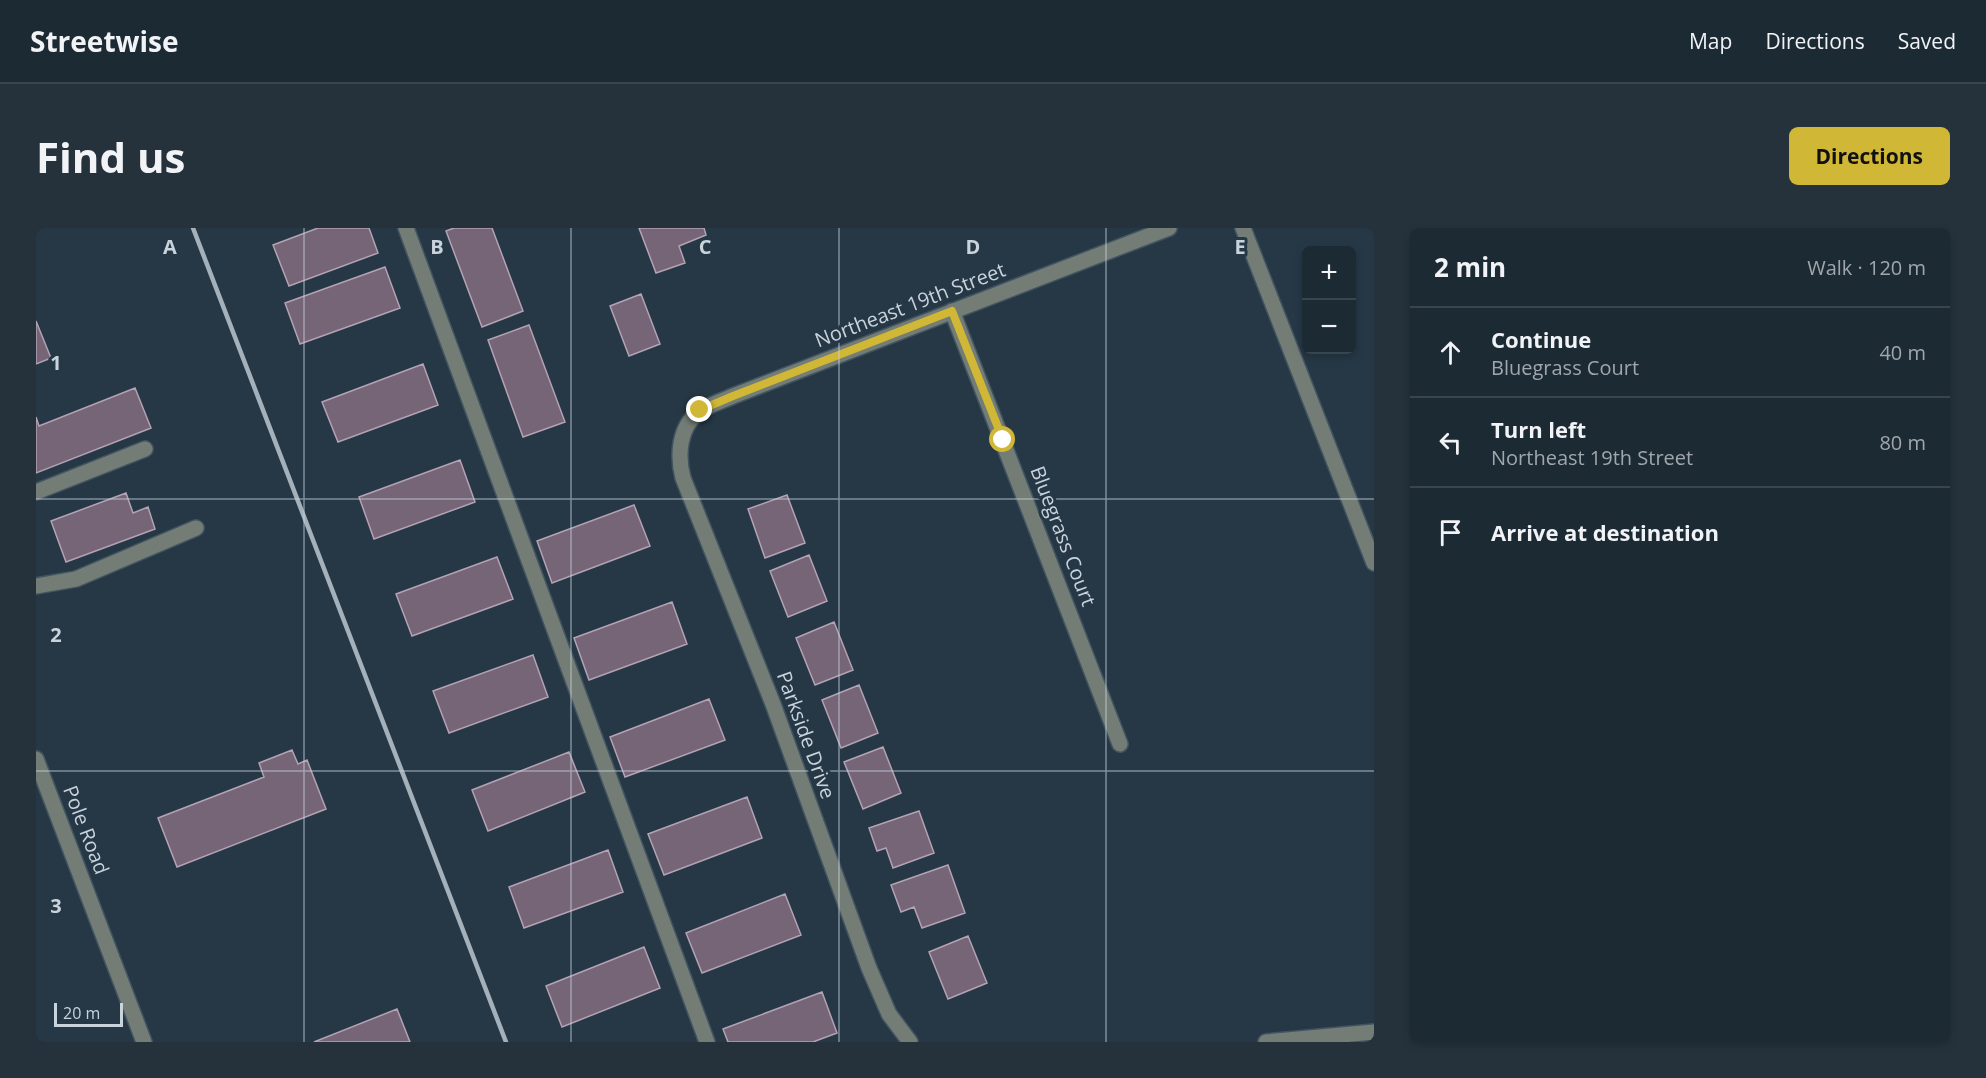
<!DOCTYPE html>
<html lang="en">
<head>
<meta charset="utf-8">
<style>
  body { margin:0; font-family:"Open Sans",sans-serif; background:#25323c; color:#f1f3f6 }
  .controls { position:absolute; right:18px; top:18px; display:grid; overflow:hidden; border-radius:9px; box-shadow:0 3px 9px #0003 }
  .controls button { width:54px; height:54px; display:grid; place-items:center; padding:0; border:0; border-bottom:2px solid #3a464f; background:#1c2a34; color:#f1f3f6; font:30px sans-serif }
  .scale { position:absolute; left:18px; bottom:15px; width:69px; box-sizing:border-box; padding-left:6px; border:3px solid #c8d3dc; border-top:0; font-size:16px; line-height:21px; white-space:nowrap; color:#c8d3dc; -webkit-text-stroke:4px #263846; paint-order:stroke }
  .stop { position:absolute; width:18px; height:18px; margin:-14px; border:4px solid #d1b736; border-radius:50%; background:#fff }
  .stop.end { background:#d1b736; border-color:#fff; box-shadow:0 2px 6px #0008 }
  .list { margin:0; padding:0; list-style:none }
  h2 { display:flex; justify-content:space-between; align-items:center; height:78px; margin:0; padding:0 24px; font-size:26px }
  h2 small { font-size:20px; font-weight:400; color:#a0a7ac }
  .list li { display:grid; grid-template-columns:39px 1fr auto; gap:18px; align-items:center; box-sizing:border-box; height:90px; padding:0 24px; border-top:2px solid #3a464f }
  .list b { display:block; font-size:22px; white-space:nowrap }
  .list p { margin:0; font-size:20px; white-space:nowrap; color:#a0a7ac }
  .list em { font-size:20px; font-style:normal; color:#a0a7ac }
  .icon { flex:none; width:33px; height:33px; fill:none; stroke:currentColor; stroke-width:2; stroke-linecap:round; stroke-linejoin:round }
  .map { position:relative; flex:none; width:1338px; height:814px; overflow:hidden; border-radius:9px }
  header { display:flex; align-items:center; gap:36px; box-sizing:border-box; height:84px; padding:0 30px; background:#1c2a34; border-bottom:2px solid #3a464f }
  header strong { font-size:28px }
  nav { display:flex; gap:33px; margin-inline-start:auto; font-size:21px }
  .intro { display:flex; align-items:center; justify-content:space-between; box-sizing:border-box; height:144px; padding:0 36px }
  h1 { margin:0; font-size:42px }
  .button { padding:15px 27px; border-radius:9px; background:#d1b736; color:#111; font-size:21px; font-weight:700 }
  main { display:flex; gap:36px; padding:0 36px }
  aside { flex:1; background:#1c2a34; border-radius:9px; box-shadow:0 3px 9px #0003 }
  .map>svg:first-child { display:block }
  .building { fill:#756577; stroke:#b4a2b5; stroke-width:1.5 }
  .lines { fill:none; stroke-linecap:round; stroke-linejoin:round }
  .minor-casing { stroke:#435461; stroke-width:18 }
  .minor { stroke:#737d76; stroke-width:15 }
  .rail { stroke:#a4b1bb; stroke-width:4.5 }
  .route { stroke:#d1b736; stroke-width:8 }
  .grid { fill:none; stroke:#c8d3dc; stroke-width:1.5; stroke-opacity:0.55 }
  .labels { text-anchor:middle; stroke-width:6; stroke-linejoin:round; paint-order:stroke }
  .street-label { font-size:20px; fill:#c8d3dc; stroke:#263846 }
  .grid-label { font-size:20px; text-anchor:middle; font-weight:bold; fill:#c8d3dc; stroke:#263846; stroke-width:6; stroke-linejoin:round; paint-order:stroke }
</style>
</head>
<body>
<header>
<strong>Streetwise</strong>
<nav><a>Map</a><a>Directions</a><a>Saved</a></nav>
</header>
<div class="intro"><h1>Find us</h1><a class="button">Directions</a></div>
<main>
<div class="map">
<svg width="1338" height="814" viewBox="0 0 1338 814">
  <rect width="100%" height="100%" fill="#263846"/>
  <!-- building -->
  <path class="building" d="M282,0H333L342,25L253,58L237,17Z
    M418,0H456L487,83L446,99L410,3Z
    M603,0H668L670,7L643,18L649,35L620,45Z
    M349,39L364,80L264,116L249,75Z
    M605,66L624,116L593,128L574,78Z
    M0,93L15,130L0,136Z
    M493,97L529,194L487,209L452,112Z
    M387,136L402,177L302,214L286,174Z
    M99,160L115,200L0,245V189L3,198Z
    M424,232L439,274L338,311L323,269Z
    M90,265L97,285L112,279L119,301L30,334L15,293Z
    M751,267L769,315L729,330L712,281Z
    M598,277L614,318L516,355L501,313Z
    M773,327L791,373L752,389L734,343Z
    M461,329L477,371L376,408L360,366Z
    M636,374L651,416L553,452L538,410Z
    M798,394L817,442L779,457L760,410Z
    M497,427L512,469L413,505L397,463Z
    M823,457L842,505L805,520L786,472Z
    M673,471L689,512L589,549L574,509Z
    M847,519L865,565L827,581L808,534Z
    M256,522L262,536L271,532L290,581L141,639L122,590L228,549L223,535Z
    M533,524L549,564L452,603L436,562Z
    M711,569L726,610L628,647L612,606Z
    M883,583L898,625L857,640L850,620L841,623L833,600Z
    M572,622L587,664L488,700L473,659Z
    M912,637L929,685L886,700L878,679L865,684L855,657Z
    M749,666L765,707L666,745L650,705Z
    M932,708L951,755L912,771L893,724Z
    M608,719L624,760L526,799L510,758Z
    M786,764L801,805L777,814H692L687,801Z
    M361,781L374,814H278Z"/>
  <g class="lines">
    <defs>
      <path id="minor" d="M370,0L671,814
        M1207,0L1338,335
        M916,83L1084,516
        M0,264L109,221
        M0,358L40,351L160,300
        M0,531L108,814
        M874,814L853,786L833,740L737,476L647,250C641,227 643,199 663,184C672,177 686,173 697,168L1133,0
        M1230,814L1338,804"/>
    </defs>
    <!-- minor casing -->
    <use href="#minor" class="minor-casing"/>
    <!-- minor -->
    <use href="#minor" class="minor"/>
    <!-- rail -->
    <path class="rail" d="M157,0L470,814"/>
  </g>
  <g class="lines">
    <!-- route -->
    <path class="route" d="M664,182L697,168L916,83L967,212"/>
  </g>
  <!-- grid -->
  <path class="grid" d="M268,0V814M535,0V814M803,0V814M1070,0V814M0,271H1338M0,543H1338"/>
  <g class="labels">
    <!-- street labels -->
    <g class="street-label">
      <text transform="translate(874 77) rotate(-21)" y="7">Northeast 19th Street</text>
      <text transform="translate(1027 308) rotate(69)" y="7">Bluegrass Court</text>
      <text transform="translate(770 507) rotate(70)" y="7">Parkside Drive</text>
      <text transform="translate(50 602) rotate(69)" y="7">Pole Road</text>
    </g>
  </g>
  <g class="grid-label">
    <text x="134" y="26">A</text>
    <text x="401" y="26">B</text>
    <text x="669" y="26">C</text>
    <text x="937" y="26">D</text>
    <text x="1204" y="26">E</text>
    <text x="20" y="142">1</text>
    <text x="20" y="414">2</text>
    <text x="20" y="685">3</text>
  </g>
</svg>
<div class="controls">
<button>+</button>
<button>−</button>
</div>
<div class="scale">20 m</div>
<div class="stop" style="left:967px;top:212px"></div>
<div class="stop end" style="left:664px;top:182px"></div>
</div>
<aside>
<h2>2 min<small>Walk · 120 m</small></h2>
<ul class="list">
<li><svg class="icon" aria-label="ahead" viewBox="0 0 24 24"><path d="M12 20V5M6 11l6-6 6 6"/></svg><div><b>Continue</b><p>Bluegrass Court</p></div><em>40 m</em></li>
<li><svg class="icon" aria-label="left" viewBox="0 0 24 24"><path d="M17 20v-9H6M10 6l-5 5 5 5"/></svg><div><b>Turn left</b><p>Northeast 19th Street</p></div><em>80 m</em></li>
<li><svg class="icon" aria-label="arrive" viewBox="0 0 24 24"><path d="M6 21V4h12l-3 4 3 4H6"/></svg><div><b>Arrive at destination</b></div></li>
</ul>
</aside>
</main>
</body>
</html>
